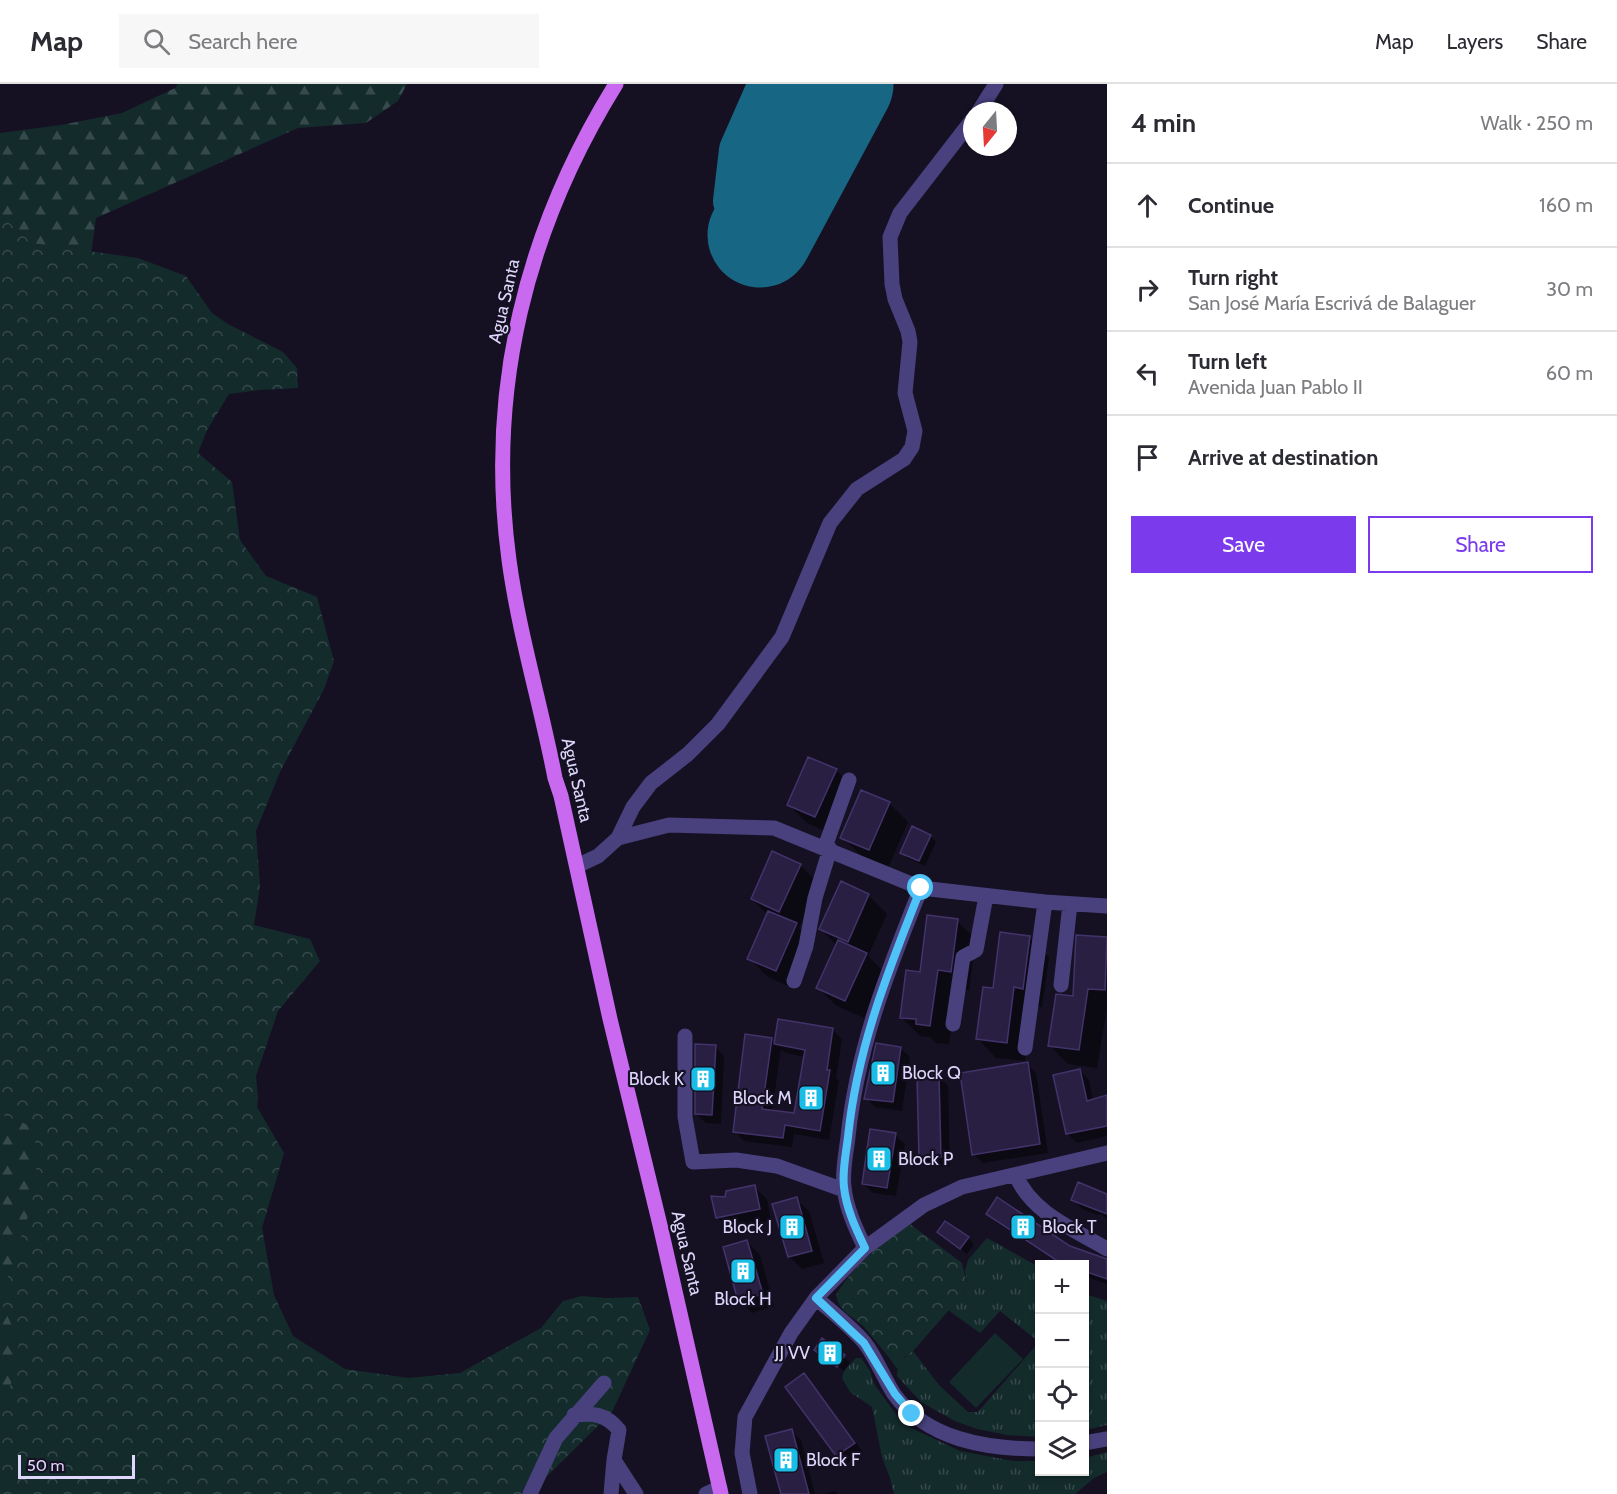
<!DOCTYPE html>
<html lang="en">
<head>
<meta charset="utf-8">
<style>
  body { margin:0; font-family:Cabin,sans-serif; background:#f7f7f7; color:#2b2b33 }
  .controls { position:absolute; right:18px; bottom:18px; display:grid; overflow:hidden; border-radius:0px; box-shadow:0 2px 4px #0004 }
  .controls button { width:54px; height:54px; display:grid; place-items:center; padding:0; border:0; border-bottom:2px solid #e1e1e2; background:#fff; color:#2b2b33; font:30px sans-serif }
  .compass { position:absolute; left:963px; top:18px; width:54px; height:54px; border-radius:50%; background:#fff; box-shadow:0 2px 4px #0004; rotate:198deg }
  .scale { position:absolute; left:18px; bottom:15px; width:117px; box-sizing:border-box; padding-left:6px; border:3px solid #ded7fb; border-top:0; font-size:16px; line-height:21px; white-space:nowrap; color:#ded7fb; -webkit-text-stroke:4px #151123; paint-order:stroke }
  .stop { position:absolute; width:18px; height:18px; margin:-14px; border:4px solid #4fc3f7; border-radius:50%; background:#fff }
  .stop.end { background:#4fc3f7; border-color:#fff; box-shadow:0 2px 6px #0008 }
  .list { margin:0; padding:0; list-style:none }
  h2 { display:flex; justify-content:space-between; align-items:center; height:78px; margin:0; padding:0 24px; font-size:26px }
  h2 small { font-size:20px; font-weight:400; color:#7c7c81 }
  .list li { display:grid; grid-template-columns:39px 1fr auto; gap:18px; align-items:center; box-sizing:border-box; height:84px; padding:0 24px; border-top:2px solid #e1e1e2 }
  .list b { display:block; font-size:22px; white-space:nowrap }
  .list p { margin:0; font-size:20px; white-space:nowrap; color:#7c7c81 }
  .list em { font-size:20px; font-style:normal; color:#7c7c81 }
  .actions { display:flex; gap:12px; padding:18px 24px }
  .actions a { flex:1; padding:14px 0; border:2px solid #7c3aed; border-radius:0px; text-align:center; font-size:21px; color:#7c3aed }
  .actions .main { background:#7c3aed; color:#fff }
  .icon { flex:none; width:33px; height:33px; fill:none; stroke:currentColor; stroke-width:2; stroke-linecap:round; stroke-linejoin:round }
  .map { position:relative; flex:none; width:1107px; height:1410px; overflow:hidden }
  header { display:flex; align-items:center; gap:36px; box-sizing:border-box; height:84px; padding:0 30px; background:#fff; border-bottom:2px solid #e1e1e2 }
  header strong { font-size:28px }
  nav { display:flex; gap:33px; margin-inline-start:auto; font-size:21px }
  .search { width:420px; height:54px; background:#f7f7f7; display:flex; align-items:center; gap:15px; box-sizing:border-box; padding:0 21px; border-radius:0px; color:#7c7c81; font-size:22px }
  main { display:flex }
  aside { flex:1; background:#fff }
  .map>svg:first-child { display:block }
  .grass { fill:url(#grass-tufts) }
  .forest { fill:url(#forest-firs) }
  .park { fill:url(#park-crowns) }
  .pitch { fill:#142b2c }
  .shadow { fill:#0007; fill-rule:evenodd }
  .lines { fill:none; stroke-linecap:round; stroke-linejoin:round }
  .taxiway { stroke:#176784; stroke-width:42 }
  .runway { stroke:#176784; stroke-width:105 }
  .building { fill:#291f42; stroke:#43336b; stroke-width:1.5 }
  .minor { stroke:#49417d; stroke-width:15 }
  .major { stroke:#c969ef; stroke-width:15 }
  .route { stroke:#4fc3f7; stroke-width:8 }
  .labels { text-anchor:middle; stroke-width:4.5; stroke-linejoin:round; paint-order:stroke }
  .street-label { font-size:18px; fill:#ded7fb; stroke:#151123 }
  .poi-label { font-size:18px; fill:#ded7fb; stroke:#151123; text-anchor:start }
</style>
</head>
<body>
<header>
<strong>Map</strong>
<div class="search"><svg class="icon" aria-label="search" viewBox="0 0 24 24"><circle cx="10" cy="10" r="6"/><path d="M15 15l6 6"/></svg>Search here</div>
<nav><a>Map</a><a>Layers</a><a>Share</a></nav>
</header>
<main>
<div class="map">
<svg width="1107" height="1410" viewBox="0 0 1107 1410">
  <defs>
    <pattern id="grass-tufts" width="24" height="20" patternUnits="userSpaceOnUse" patternTransform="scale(1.5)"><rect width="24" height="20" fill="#142b2c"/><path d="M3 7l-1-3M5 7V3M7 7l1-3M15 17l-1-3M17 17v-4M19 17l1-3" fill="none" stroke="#36494c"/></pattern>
    <pattern id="forest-firs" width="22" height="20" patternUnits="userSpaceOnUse" patternTransform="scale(1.5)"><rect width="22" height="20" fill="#142b2c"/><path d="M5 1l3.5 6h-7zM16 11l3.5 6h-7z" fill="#36494c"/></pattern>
    <pattern id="park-crowns" width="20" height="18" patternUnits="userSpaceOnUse" patternTransform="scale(1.5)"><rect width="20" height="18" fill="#142b2c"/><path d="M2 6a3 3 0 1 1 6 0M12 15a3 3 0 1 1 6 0" fill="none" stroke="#36494c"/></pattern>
  </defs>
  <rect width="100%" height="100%" fill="#151123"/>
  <!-- grass -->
  <path class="grass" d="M987,1154L1039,1183V1353L1007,1351L977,1345L955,1337L921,1318L897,1292C897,1280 903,1273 913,1267L939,1301L968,1328H978L1039,1258L1000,1227L980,1249L948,1226L963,1210L967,1200L965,1187L968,1176Z
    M1085,1210L1107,1217V1341L1085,1346Z
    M856,1274H861L870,1287L874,1300L903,1340L960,1367L1013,1377H1039L1040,1388H1084L1085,1374L1107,1368V1388L1094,1394L1075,1410H894L890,1394L882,1373L872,1323L850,1308L842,1294L844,1287Z"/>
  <!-- forest -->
  <path class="forest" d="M178,0H407L398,17L366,39L298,44L96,134L79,256L109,689L0,1410V49L61,41L122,29L175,4Z"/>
  <!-- park -->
  <path class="park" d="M0,131L32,159L138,174L186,192L212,229L228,240L283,268L297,284L298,304L260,306L229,310L207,346L198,369L232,398L240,456L266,492L317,513L334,577L324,605L280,688L256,747L260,802L254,841L310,855L320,877L278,927L256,992L258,1014L257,1023L284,1069L262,1144L274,1211L293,1252L345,1285L409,1294L460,1289L541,1244L563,1217L582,1212L606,1214L638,1213L650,1246L612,1328L529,1410H0V1328L16,1286L19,1257L0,1216L32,1120L38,1070L32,1044L22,1038L0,1030Z
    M910,1140L962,1179L967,1200L963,1210L913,1267L904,1273L897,1285C888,1271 875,1256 864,1243C852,1231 840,1230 836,1211C851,1184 884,1156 910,1140Z"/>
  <!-- pitch -->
  <path class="pitch" d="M995,1249L1023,1275L976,1324L949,1298Z"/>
  <!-- shadow -->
  <path class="shadow" d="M836,686L854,705L834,751L807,739L788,720Z
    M889,719L908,738L888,784L861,772L842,753Z
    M930,752L936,758L925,782L907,774L901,768Z
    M800,781L819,800L799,844L815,859L795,905L768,893L749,874L768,831L752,815Z
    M842,799L869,812L887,830L868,872L885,889L864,934L837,922L818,904L837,862L821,845Z
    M957,837L976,855L969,906L956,904L949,960L936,959L930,953L920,952L902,934L921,890Z
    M1030,854L1049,873L1042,923L1032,921L1025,977L996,974L978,955L995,906Z
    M1107,855V923L1097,984L1068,980L1049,961Z
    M832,945L842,955L836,994L839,997L829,1056L794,1050L792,1063L744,1057L735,1047L772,956L775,960ZM781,965L785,969L806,973L795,1031L772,1028Z
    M715,962L724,972L721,1040L706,1039L696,1030Z
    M900,964L910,973L902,1027L875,1023L866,1014Z
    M1027,980L1036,989L1048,1069L983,1079L974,1070Z
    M1080,987L1089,996L1093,1017L1107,1012V1052L1077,1059L1068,1050Z
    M939,993L948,1002L950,1082L929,1083L920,1073Z
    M895,1051L905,1060L896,1112L873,1109L863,1099Z
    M754,1103L767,1115L771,1137L730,1146L717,1133L727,1115Z
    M1107,1112V1135L1101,1130L1097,1131L1082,1125L1073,1115Z
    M796,1115L809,1127L824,1179L802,1185L789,1172Z
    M988,1130L1107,1176V1200L1084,1192V1180H1060L997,1139Z
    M939,1148L968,1154L974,1160L967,1170Z
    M747,1158L760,1171L774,1222L752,1229L740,1216Z
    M822,1257L850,1278L844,1287L816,1266Z
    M803,1291L813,1301L863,1368L847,1380L837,1371L787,1303Z
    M791,1347L801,1356L815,1410H785Z
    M835,1407L838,1410H823Z"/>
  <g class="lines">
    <!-- taxiway -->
    <path class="taxiway" d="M760,151L734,117L740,66L769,0"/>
    <!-- runway -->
    <path class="runway" d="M760,151L841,0"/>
  </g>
  <!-- building -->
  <path class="building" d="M808,673L837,685L815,733L787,721Z
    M861,706L890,718L869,766L840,754Z
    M912,742L931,751L919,777L900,769Z
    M772,767L801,780L779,828L751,815Z
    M841,797L869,810L848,858L819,845Z
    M768,827L797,839L776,887L747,875Z
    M927,831L958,835L951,888L938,886L930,942L916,940V935L900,934L906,886L920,888Z
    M1000,848L1030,852L1023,905L1014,903L1007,959L976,955L983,903L993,904Z
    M1076,851L1107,853L1105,906L1088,905L1079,966L1048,962L1056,910L1073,912Z
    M838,856L867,869L845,917L816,904Z
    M778,935L833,944L827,986H830L820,1047L785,1041L783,1054L733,1048L745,950L772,954L762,1025L794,1029L805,966L774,960Z
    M876,959L901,963L893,1018L864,1015Z
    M695,960L716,961L712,1031L695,1030Z
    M1028,978L1040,1060L972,1071L960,989Z
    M1080,985L1087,1017L1107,1011V1042L1066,1050L1053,991Z
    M939,991L941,1073L919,1074L917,992Z
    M870,1045L896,1049L887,1104L862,1100Z
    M1078,1098L1107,1110V1130L1071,1116Z
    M755,1101L760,1125L716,1134L711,1112L725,1113L726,1107Z
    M797,1113L812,1167L788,1173L772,1120Z
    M997,1113L1070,1162L1107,1175V1195L1084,1187V1180H1066L1059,1178L986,1130Z
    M945,1137L969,1153L960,1165L937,1148Z
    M747,1156L763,1210L738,1217L723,1163Z
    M822,1254L845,1271L837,1283L814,1266Z
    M804,1289L855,1359L836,1372L785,1303Z
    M792,1345L809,1410H781L765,1352Z"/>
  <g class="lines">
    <!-- minor -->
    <path class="minor" d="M979,27L996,0
      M618,754L669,741L774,744L921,804L1045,818L1107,822
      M825,763L849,696
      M577,782L598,772L618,754L633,723L651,699L688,670L718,640L782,553L830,439L857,405L904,375L912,363L915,347L905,309L910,258L908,247L895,215L892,200L890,153L900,129L972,36
      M794,897L806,862L815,814L830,765
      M1061,901L1070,820
      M953,940L963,873L976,866L986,812
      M685,952V1033L693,1078L736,1076L777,1082L844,1106
      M1025,964L1045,818
      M1016,1091C1030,1128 1075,1146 1107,1165
      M865,1164C856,1145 846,1124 844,1103C842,1087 846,1070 848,1053C857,964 888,886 921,804
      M816,1214C832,1228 850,1242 864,1258C876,1273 883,1293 894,1310C927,1356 987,1365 1040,1365
      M574,1331C594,1329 606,1330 619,1346L614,1376L636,1410
      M1084,1359L1107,1355
      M530,1410L556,1354L604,1299
      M611,1410L614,1376
      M706,1410L720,1404
      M750,1410L742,1369L745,1333L791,1249L816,1214L865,1164L924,1121L962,1103L1107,1069"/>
    <!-- major -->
    <path class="major" d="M616,0C526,145 486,306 509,476C519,550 541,621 555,694L561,712L610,935L660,1141L721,1410"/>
  </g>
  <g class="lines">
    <!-- route -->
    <path class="route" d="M912,1330L895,1310L864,1259L816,1214L865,1164C856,1145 846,1124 844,1103C842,1087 846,1070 848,1053C857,964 888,887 921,804"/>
  </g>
  <!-- icons -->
  <defs>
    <symbol id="building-square" viewBox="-11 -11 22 22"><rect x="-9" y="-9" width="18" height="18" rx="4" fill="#19bde5" stroke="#151123"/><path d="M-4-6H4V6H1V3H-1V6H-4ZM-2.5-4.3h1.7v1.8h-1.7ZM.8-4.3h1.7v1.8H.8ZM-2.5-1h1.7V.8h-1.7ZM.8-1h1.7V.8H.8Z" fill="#fff"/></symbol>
  </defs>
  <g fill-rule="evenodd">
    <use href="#building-square" x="868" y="974" width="30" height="30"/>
    <use href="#building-square" x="688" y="980" width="30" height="30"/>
    <use href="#building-square" x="796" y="999" width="30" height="30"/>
    <use href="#building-square" x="864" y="1060" width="30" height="30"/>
    <use href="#building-square" x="777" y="1128" width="30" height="30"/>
    <use href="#building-square" x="1008" y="1128" width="30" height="30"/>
    <use href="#building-square" x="728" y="1172" width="30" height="30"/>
    <use href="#building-square" x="815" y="1254" width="30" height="30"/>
    <use href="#building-square" x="771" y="1361" width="30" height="30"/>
  </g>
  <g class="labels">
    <!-- street labels -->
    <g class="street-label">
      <text transform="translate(504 217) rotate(-77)" y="6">Agua Santa</text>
      <text transform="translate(577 696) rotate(77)" y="6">Agua Santa</text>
      <text transform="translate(687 1169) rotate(77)" y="6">Agua Santa</text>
    </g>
    <!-- poi labels -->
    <g class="poi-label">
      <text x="902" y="995">Block Q</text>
      <text x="684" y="1001" text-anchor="end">Block K</text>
      <text x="792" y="1020" text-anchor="end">Block M</text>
      <text x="898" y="1081">Block P</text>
      <text x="772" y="1149" text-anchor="end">Block J</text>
      <text x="1042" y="1149">Block T</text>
      <text x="743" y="1221" text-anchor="middle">Block H</text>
      <text x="810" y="1275" text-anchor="end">JJ VV</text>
      <text x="806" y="1382">Block F</text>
    </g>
  </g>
</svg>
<div class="controls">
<button>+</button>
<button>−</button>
<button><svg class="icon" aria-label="locate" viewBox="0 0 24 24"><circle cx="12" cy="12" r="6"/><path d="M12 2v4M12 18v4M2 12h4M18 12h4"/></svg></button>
<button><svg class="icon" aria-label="layers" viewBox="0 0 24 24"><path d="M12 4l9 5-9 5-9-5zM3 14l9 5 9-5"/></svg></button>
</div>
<svg class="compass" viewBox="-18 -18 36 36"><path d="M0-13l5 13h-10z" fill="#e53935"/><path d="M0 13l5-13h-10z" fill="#7c7c81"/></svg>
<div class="scale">50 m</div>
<div class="stop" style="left:921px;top:804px"></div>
<div class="stop end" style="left:912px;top:1330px"></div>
</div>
<aside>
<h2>4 min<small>Walk · 250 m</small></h2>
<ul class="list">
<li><svg class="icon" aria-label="ahead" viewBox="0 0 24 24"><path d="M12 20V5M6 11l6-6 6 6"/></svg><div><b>Continue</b></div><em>160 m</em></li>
<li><svg class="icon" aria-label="right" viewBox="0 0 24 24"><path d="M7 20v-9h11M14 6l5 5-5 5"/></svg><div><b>Turn right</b><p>San José María Escrivá de Balaguer</p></div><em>30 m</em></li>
<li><svg class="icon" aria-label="left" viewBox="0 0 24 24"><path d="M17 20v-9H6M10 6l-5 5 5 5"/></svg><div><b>Turn left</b><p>Avenida Juan Pablo II</p></div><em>60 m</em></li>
<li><svg class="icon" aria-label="arrive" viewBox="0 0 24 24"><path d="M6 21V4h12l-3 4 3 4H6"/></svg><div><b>Arrive at destination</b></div></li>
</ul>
<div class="actions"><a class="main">Save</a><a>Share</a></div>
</aside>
</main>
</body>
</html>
